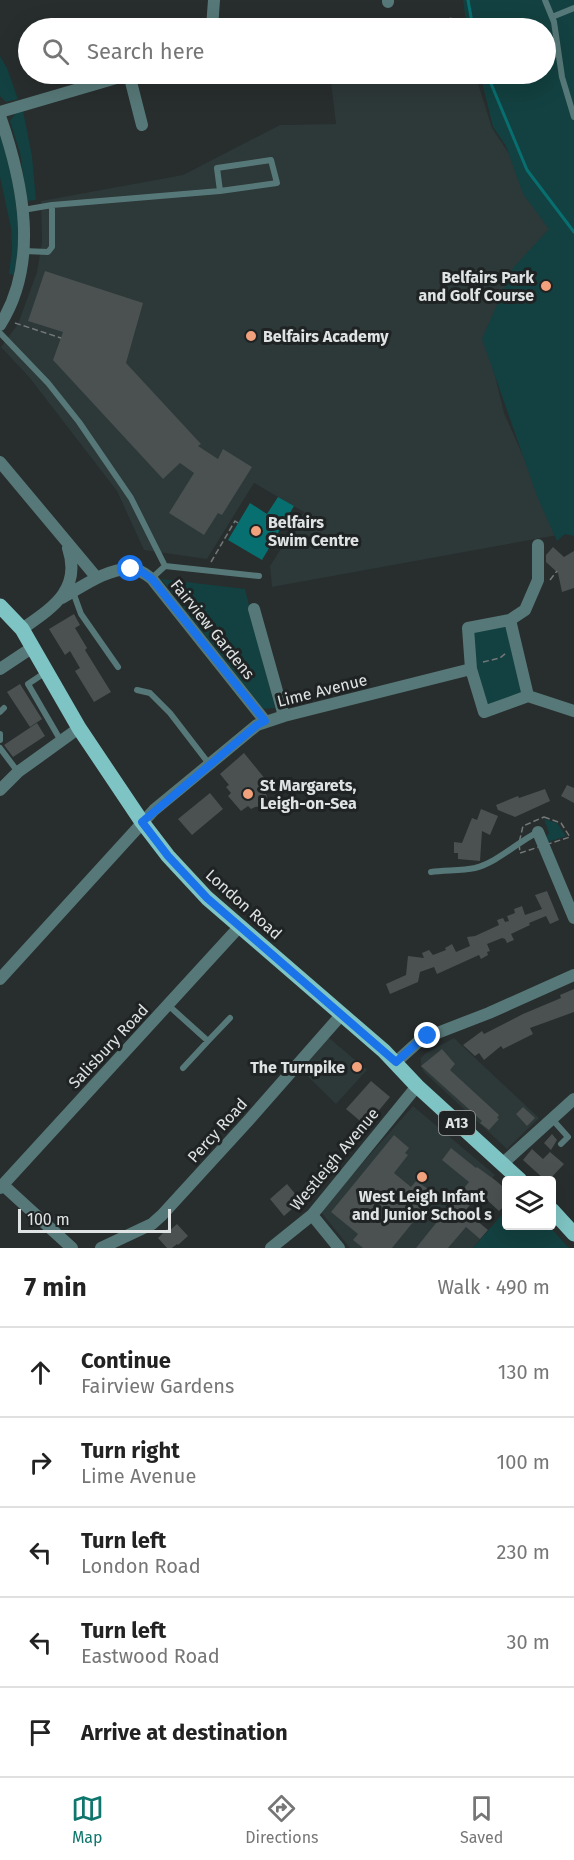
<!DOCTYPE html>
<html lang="en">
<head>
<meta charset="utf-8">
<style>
  body { margin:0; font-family:"Fira Sans",sans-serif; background:#f6f6f6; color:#222 }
  .controls { position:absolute; right:18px; bottom:18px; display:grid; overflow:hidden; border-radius:6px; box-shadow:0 6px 24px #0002 }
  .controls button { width:54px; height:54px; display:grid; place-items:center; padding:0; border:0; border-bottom:2px solid #e0e0e0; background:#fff; color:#222; font:30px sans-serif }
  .scale { position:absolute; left:18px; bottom:15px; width:153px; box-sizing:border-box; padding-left:6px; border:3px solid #e0e3e3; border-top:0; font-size:16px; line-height:21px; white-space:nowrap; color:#e0e3e3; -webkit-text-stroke:4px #1f2323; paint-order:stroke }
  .stop { position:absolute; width:18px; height:18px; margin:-14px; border:4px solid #1a73e8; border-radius:50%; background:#fff }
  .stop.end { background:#1a73e8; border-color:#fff; box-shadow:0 2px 6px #0008 }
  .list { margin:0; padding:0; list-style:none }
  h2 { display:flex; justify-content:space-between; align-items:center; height:78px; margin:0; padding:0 24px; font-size:26px }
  h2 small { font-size:20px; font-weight:400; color:#767676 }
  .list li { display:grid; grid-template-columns:39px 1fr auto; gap:18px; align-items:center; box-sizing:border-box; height:90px; padding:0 24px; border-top:2px solid #e0e0e0 }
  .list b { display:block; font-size:22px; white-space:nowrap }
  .list p { margin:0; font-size:20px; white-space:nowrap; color:#767676 }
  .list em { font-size:20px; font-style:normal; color:#767676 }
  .icon { flex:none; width:33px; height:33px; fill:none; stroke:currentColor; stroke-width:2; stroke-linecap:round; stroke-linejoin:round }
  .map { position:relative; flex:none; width:574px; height:1248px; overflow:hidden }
  .search { position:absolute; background:#fff; box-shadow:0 6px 24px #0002; left:18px; right:18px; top:18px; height:66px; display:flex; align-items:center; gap:15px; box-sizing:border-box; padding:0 21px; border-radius:33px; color:#767676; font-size:22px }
  .sheet { height:528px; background:#fff }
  nav { display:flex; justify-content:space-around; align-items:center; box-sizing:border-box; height:84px; border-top:2px solid #e0e0e0; background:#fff; font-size:16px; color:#767676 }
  nav a { display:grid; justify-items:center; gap:3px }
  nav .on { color:#0f766e }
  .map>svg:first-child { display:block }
  .built { fill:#2d3838 }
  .green { fill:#134040 }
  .water { fill:#086f70 }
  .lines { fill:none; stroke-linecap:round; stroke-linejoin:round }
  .stream { stroke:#086f70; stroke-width:3 }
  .building { fill:#4b5050 }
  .path { stroke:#747878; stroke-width:1.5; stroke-dasharray:6 3; stroke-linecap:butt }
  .service { stroke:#577878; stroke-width:6 }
  .minor { stroke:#577878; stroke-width:12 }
  .tertiary { stroke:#577878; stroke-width:12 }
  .primary { stroke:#7fc4c4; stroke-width:15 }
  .route { stroke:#1a73e8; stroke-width:8 }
  .poi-dot { fill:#f1a17c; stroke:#1f2323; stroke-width:2 }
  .labels { text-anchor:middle; stroke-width:6; stroke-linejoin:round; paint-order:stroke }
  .shield { fill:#1f2323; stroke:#a6a9a9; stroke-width:1.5 }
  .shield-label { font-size:15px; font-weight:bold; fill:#e0e3e3 }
  .poi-label { font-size:16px; font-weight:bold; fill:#e0e3e3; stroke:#1f2323; text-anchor:start }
  .street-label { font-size:16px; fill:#e0e3e3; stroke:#1f2323 }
</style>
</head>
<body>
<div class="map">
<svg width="574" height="1248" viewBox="0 0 574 1248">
  <rect width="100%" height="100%" fill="#282d2d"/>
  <!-- built -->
  <path class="built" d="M330,74H475L492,128L565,239L488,347L504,413L558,535L272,587L270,566L304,512L254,483L207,559L144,550L117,491L29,377L1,347L18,324L37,272L42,242L41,201L183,175L280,125L336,124Z
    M328,1037L367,1070L336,1104L300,1069Z
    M454,1038L539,1118L507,1149L425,1073L421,1067V1058L426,1053Z
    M413,1106L495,1175L465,1210L488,1230L473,1248H350L320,1211Z"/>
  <!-- green -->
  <path class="green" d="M463,0H574V536L565,534L557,541L537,496L482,339L513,268L549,229L523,194L506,146L493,127L480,74H546V28H467Z
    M0,56L7,68L18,99L6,102L0,96Z
    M23,111L32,156L36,200L27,201L20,153L10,121L15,114Z
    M0,127C12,176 25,225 14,275L9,274L12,249L11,228L0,177Z
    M161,579L245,589L275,708L263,709Z
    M507,624L525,694L487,707L474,668L471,631Z
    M544,819L557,823L566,836L548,842L546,837L549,833Z
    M506,1210V1226H549L569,1248H473Z"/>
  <!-- water -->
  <path class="water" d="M278,497L294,506L262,560L228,540L250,503L267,514Z"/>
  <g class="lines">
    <!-- stream -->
    <path class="stream" d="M468,0L473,28
      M487,74L527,170L574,232"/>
  </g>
  <!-- building -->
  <path class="building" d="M450,17L458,20L455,28L447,24Z
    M45,271L143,303L126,363L201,444L198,446L218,459L223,449L252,467L222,515L218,513L204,535L169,513L194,473L180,463L163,479L53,360L63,332L28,321Z
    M553,547L564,557L574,551V588L562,592L558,573L546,562V555Z
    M74,614L80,625L75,628L87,648L85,650L111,692L94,702L75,671L80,668L70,651L65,655L49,629Z
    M20,684L42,719L30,727L7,692Z
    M37,723L45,736L13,757L4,745Z
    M244,753L266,780L263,783L267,788L264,791L267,796L264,806L255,807L251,809L248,806L241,811L228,796L231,793L226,787L229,785L220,774Z
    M567,785L574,788V803L561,796Z
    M545,789L550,801L515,817L498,810L496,805L518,796L519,798Z
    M210,793L223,809L192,835L178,819Z
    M481,809L498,816L490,835L482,831L480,861L458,859V853H454V842L462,843L472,818L477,820Z
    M547,891L559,920L550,924L546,916L529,923L530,925L511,934L514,940L507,943L505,939L502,938L487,944L490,951L487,952L488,955L481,959L479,955L437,974L434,967L420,972L418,982L390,994L386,984L406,975L408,956L424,958L422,953L429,950L433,955L446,950L445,948L452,944L456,952L470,946L467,937L475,936L499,925L497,920L503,918L505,922L509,921L507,916L515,913L514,909L522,906L525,915L542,909L535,895Z
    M574,989V1012L530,1028L533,1034L503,1049L501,1046L484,1060L479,1053L475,1056L463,1045L482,1031L484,1034L523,1014L561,998L560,995Z
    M442,1049L455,1064L450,1070L499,1115L497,1118L499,1119L489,1130L480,1123L482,1121L421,1066Z
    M371,1081L390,1097L366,1126L346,1109Z
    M523,1107L535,1118L527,1126L516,1114Z
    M552,1134L557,1140L551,1150L544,1143Z
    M394,1135L409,1148L405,1153L408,1155L394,1173L411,1187L416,1181L436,1194L392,1248H363L353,1240L358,1234L331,1212Z
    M451,1148L476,1168L477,1167L495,1180L507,1190V1204L499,1211L487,1200L484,1203L477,1196L465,1211L488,1230L480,1239L466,1227L448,1248H416L469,1182L442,1160Z
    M532,1149L543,1159L550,1152L564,1164L549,1180H545L523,1160Z
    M287,1184L301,1201L284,1216L270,1199Z
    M177,1224L188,1236L178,1245L177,1244L172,1248H167L158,1238L167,1229L169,1231Z"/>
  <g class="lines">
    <!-- path -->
    <path class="path" d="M15,323L61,338
      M211,562L235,521L238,523
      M550,580L557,571
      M483,662L500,658L506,653
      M544,817L561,823L570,837L520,853L519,843L523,826Z"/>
    <!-- service -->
    <path class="service" d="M545,0L554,22L562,77L574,117
      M552,17L574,8
      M23,210L52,205L220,191L277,183L271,160L217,168L220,191
      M24,251L48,252L52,247V205
      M0,333L48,383L79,422L131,498L165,566
      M152,578L165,566L259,576
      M73,592L81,614L118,667
      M46,672L28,684L61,741
      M137,690L150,693L170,713L210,765
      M0,712L4,708
      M0,734V740
      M0,748L18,772
      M431,872C445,870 461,871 475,868C498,862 516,843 538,832
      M168,1005L208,1041L230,1018
      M183,1068L208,1041
      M552,1119L568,1137L561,1144"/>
    <!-- minor -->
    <path class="minor" d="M388,0V2
      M212,28L214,0
      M129,74L142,125
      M259,74L268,77
      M0,112L130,74
      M0,116C23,182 40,262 0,325
      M0,462L97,578
      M62,598C82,587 107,568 131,569C139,569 146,574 152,579L265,721
      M254,609L284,716
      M510,620L528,696L484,712L471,669L468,628Z
      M510,620L525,610L538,580V545
      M22,629C52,608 82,590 68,548
      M0,669L33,647
      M528,696L574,711
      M0,790L18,772L79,728
      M538,832L574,918
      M0,979L154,810L257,725L284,716L471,669
      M502,1164L574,1099
      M3,1185L72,1248
      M0,1188L240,926
      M312,1215L339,1248
      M101,1248L152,1224L162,1215L248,1121L342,1014
      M271,1248L312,1215L417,1086"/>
    <!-- tertiary -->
    <path class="tertiary" d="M396,1062L417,1043L427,1037L489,1013L574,975"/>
    <!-- primary -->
    <path class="primary" d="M0,606L22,629L79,728L142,822L168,856L207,898L384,1051L417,1086L520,1180
      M552,1210L574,1234"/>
  </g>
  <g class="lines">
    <!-- route -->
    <path class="route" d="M131,569L142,572L152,579L265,721L257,725L142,822L168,856L207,898L396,1062L417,1043L428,1036"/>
  </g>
  <!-- markers -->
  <g class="poi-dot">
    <circle cx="546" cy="286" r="6"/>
    <circle cx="251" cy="336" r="6"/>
    <circle cx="256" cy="531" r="6"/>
    <circle cx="248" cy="794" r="6"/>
    <circle cx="357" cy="1067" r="6"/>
    <circle cx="422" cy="1177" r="6"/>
  </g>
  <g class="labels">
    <!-- shield labels -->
    <rect class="shield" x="439" y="1111" width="36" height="24" rx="4.5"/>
    <g class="shield-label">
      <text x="457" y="1128">A13</text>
    </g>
    <!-- poi labels -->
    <g class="poi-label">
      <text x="534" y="283" text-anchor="end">Belfairs Park<tspan x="534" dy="18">and Golf Course</tspan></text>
      <text x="263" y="342">Belfairs Academy</text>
      <text x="268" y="528">Belfairs<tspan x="268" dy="18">Swim Centre</tspan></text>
      <text x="260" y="791">St Margarets,<tspan x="260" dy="18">Leigh-on-Sea</tspan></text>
      <text x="345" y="1073" text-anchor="end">The Turnpike</text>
      <text x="422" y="1202" text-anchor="middle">West Leigh Infant<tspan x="422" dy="18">and Junior School s</tspan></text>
    </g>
    <!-- street labels -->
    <g class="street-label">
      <text transform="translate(213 629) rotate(51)" y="6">Fairview Gardens</text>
      <text transform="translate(322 690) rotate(-14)" y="6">Lime Avenue</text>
      <text transform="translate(244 904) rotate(42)" y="6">London Road</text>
      <text transform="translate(108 1046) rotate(-47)" y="6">Salisbury Road</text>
      <text transform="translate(217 1130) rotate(-48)" y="6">Percy Road</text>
      <text transform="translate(334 1159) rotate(-50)" y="6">Westleigh Avenue</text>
    </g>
  </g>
</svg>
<div class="controls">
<button><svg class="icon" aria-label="layers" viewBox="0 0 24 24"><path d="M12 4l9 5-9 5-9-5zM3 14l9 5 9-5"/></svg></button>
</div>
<div class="scale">100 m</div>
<div class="stop" style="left:131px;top:569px"></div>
<div class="stop end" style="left:428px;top:1036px"></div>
<div class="search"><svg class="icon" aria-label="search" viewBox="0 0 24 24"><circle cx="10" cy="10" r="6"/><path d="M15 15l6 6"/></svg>Search here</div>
</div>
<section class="sheet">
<h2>7 min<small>Walk · 490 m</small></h2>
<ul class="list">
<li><svg class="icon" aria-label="ahead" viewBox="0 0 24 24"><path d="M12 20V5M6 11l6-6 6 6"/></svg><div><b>Continue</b><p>Fairview Gardens</p></div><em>130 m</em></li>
<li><svg class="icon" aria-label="right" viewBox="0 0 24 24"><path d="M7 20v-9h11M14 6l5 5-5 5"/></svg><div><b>Turn right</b><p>Lime Avenue</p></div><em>100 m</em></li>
<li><svg class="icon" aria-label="left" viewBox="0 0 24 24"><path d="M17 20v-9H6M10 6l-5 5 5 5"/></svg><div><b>Turn left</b><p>London Road</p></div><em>230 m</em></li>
<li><svg class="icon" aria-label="left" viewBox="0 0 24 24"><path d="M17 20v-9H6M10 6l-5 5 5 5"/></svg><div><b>Turn left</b><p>Eastwood Road</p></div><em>30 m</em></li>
<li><svg class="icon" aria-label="arrive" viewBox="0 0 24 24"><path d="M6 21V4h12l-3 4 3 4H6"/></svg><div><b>Arrive at destination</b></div></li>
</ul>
</section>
<nav>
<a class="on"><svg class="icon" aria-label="map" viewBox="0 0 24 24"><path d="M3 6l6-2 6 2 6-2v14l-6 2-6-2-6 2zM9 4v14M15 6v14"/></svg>Map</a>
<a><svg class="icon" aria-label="directions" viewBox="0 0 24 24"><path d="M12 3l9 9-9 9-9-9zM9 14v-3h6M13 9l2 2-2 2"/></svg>Directions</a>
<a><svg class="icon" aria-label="saved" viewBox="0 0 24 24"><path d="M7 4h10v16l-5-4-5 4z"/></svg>Saved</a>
</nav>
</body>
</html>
